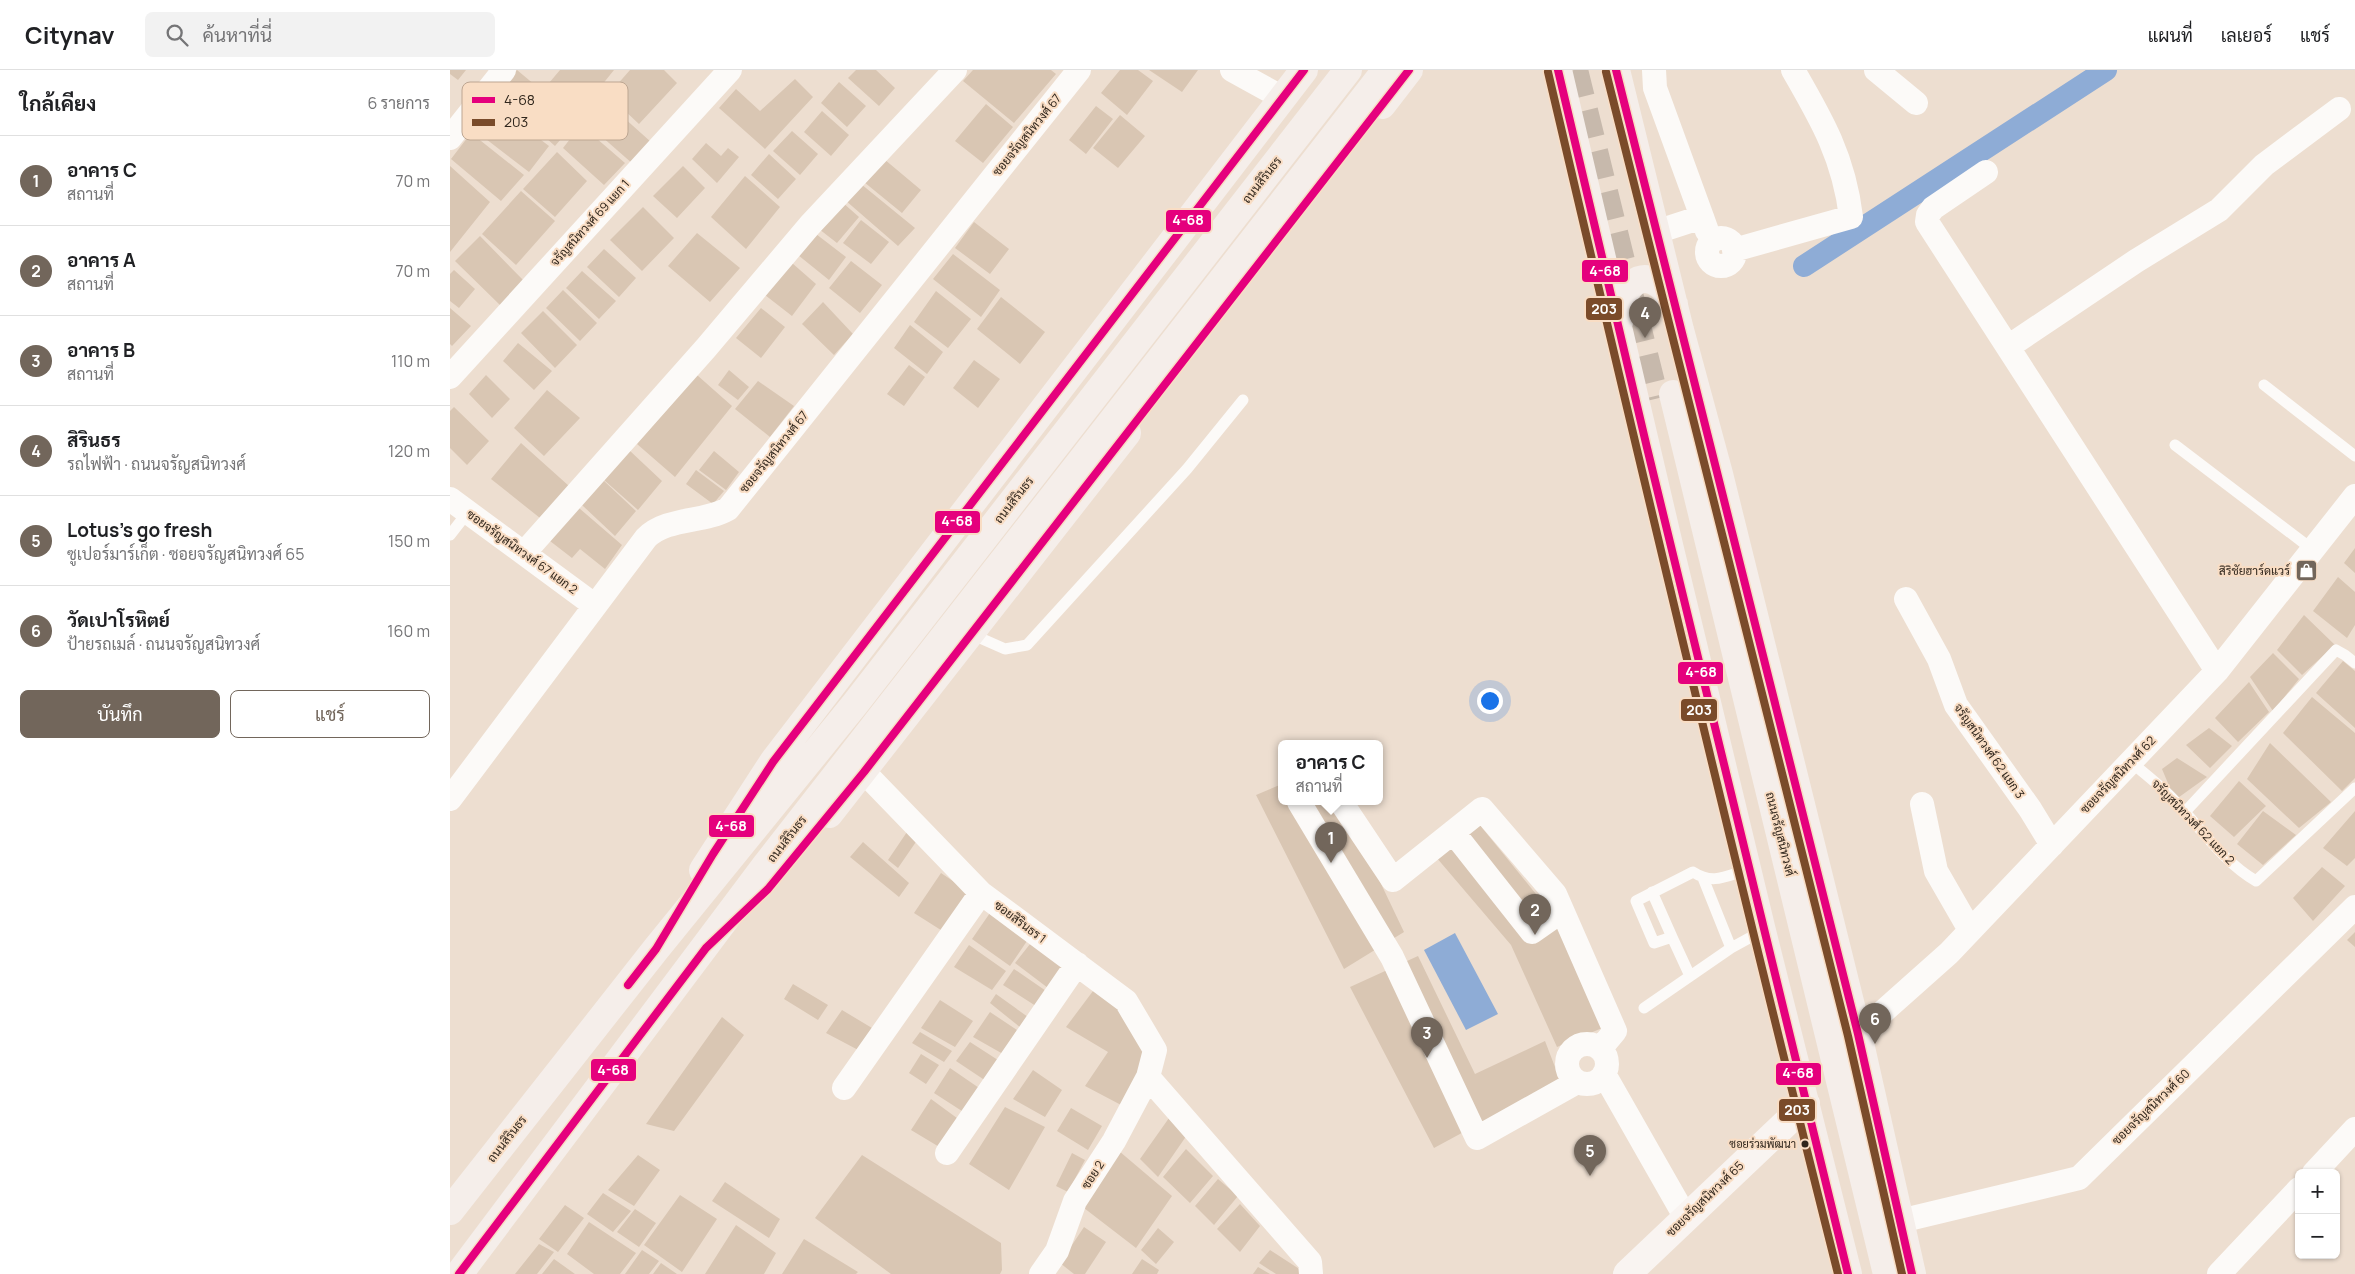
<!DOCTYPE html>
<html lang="th">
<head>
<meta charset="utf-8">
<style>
  body { margin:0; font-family:Manrope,Sarabun,sans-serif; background:#f2f2f2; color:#202124 }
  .controls { position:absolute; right:15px; bottom:15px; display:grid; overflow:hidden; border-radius:8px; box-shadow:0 1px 4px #0004 }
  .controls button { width:45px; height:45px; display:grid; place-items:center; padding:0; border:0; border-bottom:1px solid #e0e0e0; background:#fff; color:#202124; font:25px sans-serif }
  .you { position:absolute; left:1039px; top:630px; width:18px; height:18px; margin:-12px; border:4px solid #fff; border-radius:50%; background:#1a73e8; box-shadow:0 0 0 8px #1a73e833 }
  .badge { display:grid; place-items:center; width:32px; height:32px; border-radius:50%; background:#72665b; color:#fff; font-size:16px; font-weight:700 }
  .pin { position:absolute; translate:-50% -41px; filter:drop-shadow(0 1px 2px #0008) }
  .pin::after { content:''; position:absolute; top:26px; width:18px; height:15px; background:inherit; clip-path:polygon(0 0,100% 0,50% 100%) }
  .popup { position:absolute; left:828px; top:670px; width:105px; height:65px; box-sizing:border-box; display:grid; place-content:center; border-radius:8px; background:#fff; filter:drop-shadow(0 1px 4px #0005); font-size:16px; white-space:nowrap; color:#757577 }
  .popup b { font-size:19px; color:#202124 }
  .popup::after { content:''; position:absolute; left:50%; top:100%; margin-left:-10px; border:10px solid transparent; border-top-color:#fff }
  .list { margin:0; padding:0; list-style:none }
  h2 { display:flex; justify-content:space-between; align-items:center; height:65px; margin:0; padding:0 20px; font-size:21px }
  h2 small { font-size:16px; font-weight:400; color:#757577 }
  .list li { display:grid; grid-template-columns:32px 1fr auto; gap:15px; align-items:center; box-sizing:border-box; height:90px; padding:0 20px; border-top:1px solid #e0e0e0 }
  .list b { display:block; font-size:19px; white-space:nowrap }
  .list p { margin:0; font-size:16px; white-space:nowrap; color:#757577 }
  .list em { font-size:16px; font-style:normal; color:#757577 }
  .actions { display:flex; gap:10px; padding:15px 20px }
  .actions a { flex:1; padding:11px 0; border:1px solid #72665b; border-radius:8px; text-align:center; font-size:18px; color:#72665b }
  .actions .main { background:#72665b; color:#fff }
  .icon { flex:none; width:28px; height:28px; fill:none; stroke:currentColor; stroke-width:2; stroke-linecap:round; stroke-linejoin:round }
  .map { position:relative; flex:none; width:1905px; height:1204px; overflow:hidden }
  header { display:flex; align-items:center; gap:30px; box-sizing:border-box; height:70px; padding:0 25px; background:#fff; border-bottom:1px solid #e0e0e0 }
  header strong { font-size:24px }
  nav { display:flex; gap:28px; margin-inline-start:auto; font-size:18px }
  .search { width:350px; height:45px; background:#f2f2f2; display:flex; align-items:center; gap:12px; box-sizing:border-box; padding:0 18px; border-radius:8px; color:#757577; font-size:19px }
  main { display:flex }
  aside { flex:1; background:#fff }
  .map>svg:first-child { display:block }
  .water { fill:#8eacd6 }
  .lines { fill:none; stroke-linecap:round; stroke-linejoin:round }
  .canal { stroke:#8eacd6; stroke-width:22 }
  .building { fill:#d9c6b3 }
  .primary-tunnel { stroke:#c7b9ac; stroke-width:28; stroke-dasharray:28 14; stroke-linecap:butt }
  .lane { stroke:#fcfaf8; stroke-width:11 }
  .street { stroke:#fcfaf8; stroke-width:24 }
  .secondary { stroke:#f9f4f1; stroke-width:28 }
  .primary { stroke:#f5eeea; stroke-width:28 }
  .bus-1-casing { stroke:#f9ddc4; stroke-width:11 }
  .bus-2-casing { stroke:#f9ddc4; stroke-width:11 }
  .bus-1 { stroke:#e5007d; stroke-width:8 }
  .bus-2 { stroke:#7a4b2a; stroke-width:8 }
  .bus-dot { fill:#30261c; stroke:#f9ddc4; stroke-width:2 }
  .labels { text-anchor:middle; stroke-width:4; stroke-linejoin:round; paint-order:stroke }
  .bus-label { font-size:11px; fill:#30261c; stroke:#f9ddc4; text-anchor:end }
  .street-label { font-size:12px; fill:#30261c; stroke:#f9ddc4 }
  .poi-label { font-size:12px; fill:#30261c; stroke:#f9ddc4; text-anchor:end }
  .key { fill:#f9ddc4; stroke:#bda692; stroke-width:1 }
  .key-label { font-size:14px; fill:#30261c }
  .line-badge { stroke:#f9ddc4; stroke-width:2 }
  .badge-label { font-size:14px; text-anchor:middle; font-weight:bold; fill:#fff }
</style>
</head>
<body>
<header>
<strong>Citynav</strong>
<div class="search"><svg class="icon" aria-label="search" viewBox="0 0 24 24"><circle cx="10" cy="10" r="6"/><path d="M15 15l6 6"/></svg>ค้นหาที่นี่</div>
<nav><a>แผนที่</a><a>เลเยอร์</a><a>แชร์</a></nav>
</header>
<main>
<aside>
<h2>ใกล้เคียง<small>6 รายการ</small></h2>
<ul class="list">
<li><span class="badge">1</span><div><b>อาคาร C</b><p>สถานที่</p></div><em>70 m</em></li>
<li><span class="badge">2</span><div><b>อาคาร A</b><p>สถานที่</p></div><em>70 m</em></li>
<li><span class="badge">3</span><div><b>อาคาร B</b><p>สถานที่</p></div><em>110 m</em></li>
<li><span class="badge">4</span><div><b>สิรินธร</b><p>รถไฟฟ้า · ถนนจรัญสนิทวงศ์</p></div><em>120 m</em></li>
<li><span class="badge">5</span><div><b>Lotus's go fresh</b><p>ซูเปอร์มาร์เก็ต · ซอยจรัญสนิทวงศ์ 65</p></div><em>150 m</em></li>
<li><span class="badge">6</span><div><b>วัดเปาโรหิตย์</b><p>ป้ายรถเมล์ · ถนนจรัญสนิทวงศ์</p></div><em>160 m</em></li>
</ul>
<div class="actions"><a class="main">บันทึก</a><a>แชร์</a></div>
</aside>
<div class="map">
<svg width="1905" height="1204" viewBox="0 0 1905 1204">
  <rect width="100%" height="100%" fill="#edded0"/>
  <!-- water -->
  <path class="water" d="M1005,863L1048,944L1016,960L974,880Z"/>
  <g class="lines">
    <!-- canal -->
    <path class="canal" d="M1354,196L1656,0"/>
  </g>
  <!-- building -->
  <path class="building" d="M0,0H16L8,10L0,4Z
    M67,0L97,25L77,51L46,28Z
    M110,0H164L131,41L99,13Z
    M180,0H214L227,13L189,54L158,25Z
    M406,0H426L445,18L429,36L398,8Z
    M523,0H601L606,4L564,53L513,11Z
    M670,0H688L703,11L677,45L651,23Z
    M699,0H748L732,22Z
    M345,9L363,27L315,79L269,38L286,19L310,41Z
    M389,12L416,36L397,57L371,33Z
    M102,27L127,50L105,76L79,53Z
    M154,30L201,72L183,94L135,52Z
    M42,33L99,76L79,102L23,59Z
    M536,34L563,57L533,93L505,71Z
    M646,36L663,49L636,84L619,70Z
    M372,41L399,65L381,86L354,62Z
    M670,45L695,66L668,98L643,78Z
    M131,55L175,93L154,115L113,78Z
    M342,61L368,84L350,105L323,81Z
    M21,63L74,105L51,131L1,89Z
    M256,73L271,86L278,78L289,87L267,113L242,89Z
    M107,82L137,111L105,147L73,119Z
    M319,84L346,109L328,129L301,105Z
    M434,89L471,120L452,143L414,112Z
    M0,96L40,132L0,182Z
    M233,96L255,118L227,148L203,126Z
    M295,106L330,137L296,179L261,147Z
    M411,114L465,158L448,176L395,130Z
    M71,121L105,151L66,195L32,164Z
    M392,132L409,147L387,173L369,159Z
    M193,137L224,168L192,201L160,170Z
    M411,150L439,172L421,194L393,173Z
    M524,152L559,179L540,204L505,178Z
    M247,163L290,198L260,232L218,196Z
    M366,164L396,187L379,210L348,185Z
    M30,166L73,210L51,236L5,191Z
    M154,179L186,208L169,227L137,197Z
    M503,184L550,220L531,247L483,209Z
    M401,191L432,215L410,243L379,218Z
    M342,193L366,214L342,246L315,225Z
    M4,200L25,219L9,238L0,231V204Z
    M132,201L166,231L149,249L116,218Z
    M113,220L147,253L130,271L96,238Z
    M486,221L521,249L498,278L464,252Z
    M551,227L595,262L570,294L527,259Z
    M373,232L403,264L384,285L352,254Z
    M0,238L21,256L2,276L0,274Z
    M311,238L335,257L311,288L286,268Z
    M93,241L127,275L105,298L71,263Z
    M460,255L493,282L477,304L444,278Z
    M68,273L102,301L84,320L53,291Z
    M524,290L550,309L528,338L503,318Z
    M459,295L475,307L454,336L437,324Z
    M279,300L299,317L288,330L268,315Z
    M36,305L60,329L42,348L19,324Z
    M247,305L282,336L225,407L187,374Z
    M308,311L344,336L320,367L285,339Z
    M97,320L130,348L94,386L64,358Z
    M4,337L39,371L17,395L0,378V341Z
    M71,373L119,416L90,448L41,409Z
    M179,380L212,411L188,440L154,410Z
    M264,381L289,402L276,420L249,400Z
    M246,400L274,421L263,434L236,414Z
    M153,410L186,441L165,466L132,435Z
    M129,438L172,475L155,499L130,479L122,488L100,471Z
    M1905,478V503L1894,493Z
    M1888,507L1905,522V555L1897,568L1863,541Z
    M1854,545L1885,575L1852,605L1827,580Z
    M1823,583L1849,609L1823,641L1800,607Z
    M1893,591L1905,601V658L1866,623Z
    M1799,612L1819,642L1788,672L1765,648Z
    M1862,627L1905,663V708L1892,721L1833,663Z
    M1759,658L1782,676L1760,698L1736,675Z
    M1820,673L1881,732L1849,758L1797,709Z
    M1727,688L1757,707L1725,730L1712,699Z
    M1789,711L1816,736L1784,767L1760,746Z
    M832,714V732H892L954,862L894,899L806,725Z
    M1813,741L1846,765L1813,795L1787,774Z
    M1905,741V788L1897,796L1873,778Z
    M1029,754L1112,856L1157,956L1107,977L1061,875L986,787Z
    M459,759L470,766L448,798L438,790Z
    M413,772L459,813L449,827L400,787Z
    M1872,797L1895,816L1863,851L1843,828Z
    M491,803L522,824L494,862L464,843Z
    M542,840L581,865L560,896L522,869Z
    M1905,862V877L1897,870Z
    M584,869L620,896L602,921L565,893Z
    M519,875L556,901L542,920L504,897Z
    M968,886L1025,1004L1095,971L1110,1010L984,1078L900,917Z
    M564,899L599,923L589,938L553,915Z
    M343,914L378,935L368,950L334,929Z
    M646,917L686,948L705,980L673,1036L635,1016L658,982L616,957Z
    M546,924L578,947L571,958L540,933Z
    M490,930L523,951L505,977L471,958Z
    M392,940L427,961L412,982L376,963Z
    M540,942L567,960L553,984L523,967Z
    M272,947L294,965L224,1061L196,1054Z
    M470,962L502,981L494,992L462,973Z
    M520,972L551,992L536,1011L506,991Z
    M471,984L489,995L476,1014L459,1003Z
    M500,998L532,1020L515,1043L484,1023Z
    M583,1000L612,1020L595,1047L563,1029Z
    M481,1029L511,1051L491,1078L461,1060Z
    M555,1037L595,1057L559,1120L519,1094Z
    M621,1038L652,1056L638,1080L607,1061Z
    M719,1048L737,1065L708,1107L690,1089Z
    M736,1079L763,1106L740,1133L713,1107Z
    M669,1081L722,1126L686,1178L634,1138Z
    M622,1083L635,1090L618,1122L606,1116Z
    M188,1085L210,1100L184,1136L158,1120Z
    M412,1085L551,1173L552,1200L550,1204H441L365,1148Z
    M768,1109L788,1126L764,1155L745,1136Z
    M275,1112L330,1149L319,1168L262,1131Z
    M153,1123L181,1141L163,1162L137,1144Z
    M230,1125L267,1149L232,1202L194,1175Z
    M790,1134L810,1156L790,1182L767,1159Z
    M115,1135L134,1148L108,1182L89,1169Z
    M185,1139L206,1153L189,1177L167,1162Z
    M139,1152L186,1183L170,1204H144L117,1184Z
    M286,1155L326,1183L314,1204H255Z
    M634,1157L656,1172L635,1204H624L610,1193Z
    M708,1158L724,1172L706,1194L691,1180Z
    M354,1169L408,1202L406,1204H332Z
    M89,1174L104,1182L87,1204H65Z
    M192,1180L209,1191L199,1204H175Z
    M820,1180L857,1204H826L809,1193Z
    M104,1189L125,1204H92Z
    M692,1189L709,1200L707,1204H682Z
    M211,1193L227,1204H203Z
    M808,1197L820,1204H803Z"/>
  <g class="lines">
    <!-- primary-tunnel -->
    <path class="primary-tunnel" d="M1124,0L1205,329"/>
    <!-- lane -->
    <path class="lane" d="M1814,315L1905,386
      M1725,375L1863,480
      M0,465L18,442
      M521,564L555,579L577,575L737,399L793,330
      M1681,692C1695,704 1711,716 1724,730C1750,757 1773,792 1806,811L1905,718
      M1734,743L1886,580L1895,585L1905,593
      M1253,808L1281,878
      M1202,822L1222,867
      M1240,906L1222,867L1204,873L1186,831L1243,802C1263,815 1276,806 1297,800
      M1194,938L1281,878L1312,861"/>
    <!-- street -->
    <path class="street" d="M782,0L833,28
      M1204,0L1205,18L1252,147
      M1426,0L1466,33
      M0,68L54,0
      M1536,102L1483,138L1478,145L1477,152L1767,601
      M1206,162L1252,147L1257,161
      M1257 182a14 14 0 1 1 28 0a14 14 0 1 1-28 0Z
      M1284,180L1401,147C1394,88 1372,50 1343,0
      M1558,277L1686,191L1769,140L1814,95L1889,39
      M0,307L280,0
      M0,429L144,535
      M74,483L256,278L360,155L505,0
      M1456,529L1489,589L1506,635L1580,739L1602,775
      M414,702L531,823L676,931L705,980L698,1007L664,1071L625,1131L607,1181L591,1204
      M0,729L196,468C217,447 253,453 278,439L629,0
      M849,732L942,887L1027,1068L1127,1012
      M891,732L943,810L1032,739L1105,824L1165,961L1150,979
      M1472,734L1486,801L1520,860
      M1003,762L1082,862L1112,841
      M1408,964L1499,883L1767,601L1905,426
      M1117 994a20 20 0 1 1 40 0a20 20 0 1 1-40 0Z
      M1154,1004L1236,1148
      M698,1007L860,1192L861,1204
      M394,1018L531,823
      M497,1083L627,894
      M1864,1103L1905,1059
      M1450,1151L1629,1108L1905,837
      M1769,1204L1849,1119"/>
    <!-- secondary -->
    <path class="secondary" d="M1177,1204L1356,1034"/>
    <!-- primary -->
    <path class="primary" d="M1108,0L1219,475L1312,861L1398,1204
      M1166,0L1230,260L1269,404L1408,964L1462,1204
      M932,35L959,0
      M1169,252C1168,230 1183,195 1210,215C1216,219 1220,228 1224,234
      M1223,324L1437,1204
      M379,744L677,363
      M253,800L323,692L854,0
      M0,1141L206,879L405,634L898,0
      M9,1204L316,795L936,0"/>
    <defs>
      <path id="bus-1" d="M1108,0C1202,402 1298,804 1398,1204
        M1166,0L1408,964L1462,1204
        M178,915L206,879L263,784L323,692L854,0
        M9,1204L256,878L318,819L414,702L959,0"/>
      <path id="bus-2" d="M1098,2C1192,404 1287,804 1388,1204
        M1156,2L1398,966L1452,1204"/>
    </defs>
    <!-- bus-1 casing -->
    <use href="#bus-1" class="bus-1-casing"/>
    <!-- bus-2 casing -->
    <use href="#bus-2" class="bus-2-casing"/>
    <!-- bus-1 -->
    <use href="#bus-1" class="bus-1"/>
    <!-- bus-2 -->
    <use href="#bus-2" class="bus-2"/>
  </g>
  <!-- icons -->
  <defs>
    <symbol id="shop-square" viewBox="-11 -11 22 22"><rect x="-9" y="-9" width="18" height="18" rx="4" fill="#72665b" stroke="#f9ddc4"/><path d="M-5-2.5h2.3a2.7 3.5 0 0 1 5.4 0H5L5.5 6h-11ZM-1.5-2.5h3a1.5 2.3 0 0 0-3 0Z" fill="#fff"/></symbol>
  </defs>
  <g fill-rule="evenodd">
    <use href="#shop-square" x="1844" y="488" width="25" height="25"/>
  </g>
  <!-- markers -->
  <circle class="bus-dot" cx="1355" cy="1074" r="4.5"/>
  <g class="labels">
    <!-- bus labels -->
    <g class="bus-label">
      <text x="1346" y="1078">ซอยร่วมพัฒนา</text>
    </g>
    <!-- street labels -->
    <g class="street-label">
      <text transform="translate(577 65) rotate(-51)" y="4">ซอยจรัญสนิทวงศ์ 67</text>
      <text transform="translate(812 110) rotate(-52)" y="4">ถนนสิรินธร</text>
      <text transform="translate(140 153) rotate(-48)" y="4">จรัญสนิทวงศ์ 69 แยก 1</text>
      <text transform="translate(324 382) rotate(-51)" y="4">ซอยจรัญสนิทวงศ์ 67</text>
      <text transform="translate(564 430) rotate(-52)" y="4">ถนนสิรินธร</text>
      <text transform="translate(72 482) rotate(36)" y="4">ซอยจรัญสนิทวงศ์ 67 แยก 2</text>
      <text transform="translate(1539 681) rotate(55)" y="4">จรัญสนิทวงศ์ 62 แยก 3</text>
      <text transform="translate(1668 705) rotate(-46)" y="4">ซอยจรัญสนิทวงศ์ 62</text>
      <text transform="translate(1743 752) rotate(46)" y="4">จรัญสนิทวงศ์ 62 แยก 2</text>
      <text transform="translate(1330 764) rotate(76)" y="4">ถนนจรัญสนิทวงศ์</text>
      <text transform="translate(337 769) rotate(-52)" y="4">ถนนสิรินธร</text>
      <text transform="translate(570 852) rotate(37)" y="4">ซอยสิรินธร 1</text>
      <text transform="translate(1701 1037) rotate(-44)" y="4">ซอยจรัญสนิทวงศ์ 60</text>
      <text transform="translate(57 1069) rotate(-52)" y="4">ถนนสิรินธร</text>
      <text transform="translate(643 1105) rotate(-57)" y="4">ซอย 2</text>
      <text transform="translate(1255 1129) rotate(-44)" y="4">ซอยจรัญสนิทวงศ์ 65</text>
    </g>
    <!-- poi labels -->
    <g class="poi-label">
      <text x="1840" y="505">สิริชัยฮาร์ดแวร์</text>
    </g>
  </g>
  <!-- legend -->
  <rect x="12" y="12" width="166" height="58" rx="8" class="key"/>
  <rect x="22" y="27" width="23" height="6" fill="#e5007d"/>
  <rect x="22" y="49" width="23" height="7" fill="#7a4b2a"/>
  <g class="key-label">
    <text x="54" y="35">4-68</text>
    <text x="54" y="57">203</text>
  </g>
  <g class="line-badge">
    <rect x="715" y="139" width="47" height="24" rx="5" fill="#e5007d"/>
    <rect x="1131" y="189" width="48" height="24" rx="5" fill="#e5007d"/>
    <rect x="1135" y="227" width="38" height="24" rx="5" fill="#7a4b2a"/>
    <rect x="484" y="440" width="47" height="24" rx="5" fill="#e5007d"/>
    <rect x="1227" y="591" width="47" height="24" rx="5" fill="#e5007d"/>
    <rect x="1230" y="628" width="38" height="24" rx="5" fill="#7a4b2a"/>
    <rect x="258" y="744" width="47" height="24" rx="5" fill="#e5007d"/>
    <rect x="140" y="988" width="47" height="24" rx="5" fill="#e5007d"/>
    <rect x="1325" y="992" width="47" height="24" rx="5" fill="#e5007d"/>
    <rect x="1328" y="1028" width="38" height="24" rx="5" fill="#7a4b2a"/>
  </g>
  <g class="badge-label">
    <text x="738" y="155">4-68</text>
    <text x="1155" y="206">4-68</text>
    <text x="1154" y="244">203</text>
    <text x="507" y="456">4-68</text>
    <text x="1251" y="607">4-68</text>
    <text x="1249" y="645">203</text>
    <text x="281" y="761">4-68</text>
    <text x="163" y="1005">4-68</text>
    <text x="1348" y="1008">4-68</text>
    <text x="1347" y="1045">203</text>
  </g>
</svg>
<div class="controls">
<button>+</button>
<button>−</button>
</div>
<div class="you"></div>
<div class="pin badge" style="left:881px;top:793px">1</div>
<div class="popup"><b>อาคาร C</b>สถานที่</div>
<div class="pin badge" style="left:1085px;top:865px">2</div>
<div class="pin badge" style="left:977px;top:988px">3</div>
<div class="pin badge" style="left:1195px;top:268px">4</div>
<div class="pin badge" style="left:1140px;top:1106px">5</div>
<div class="pin badge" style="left:1425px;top:974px">6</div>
</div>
</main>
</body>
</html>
